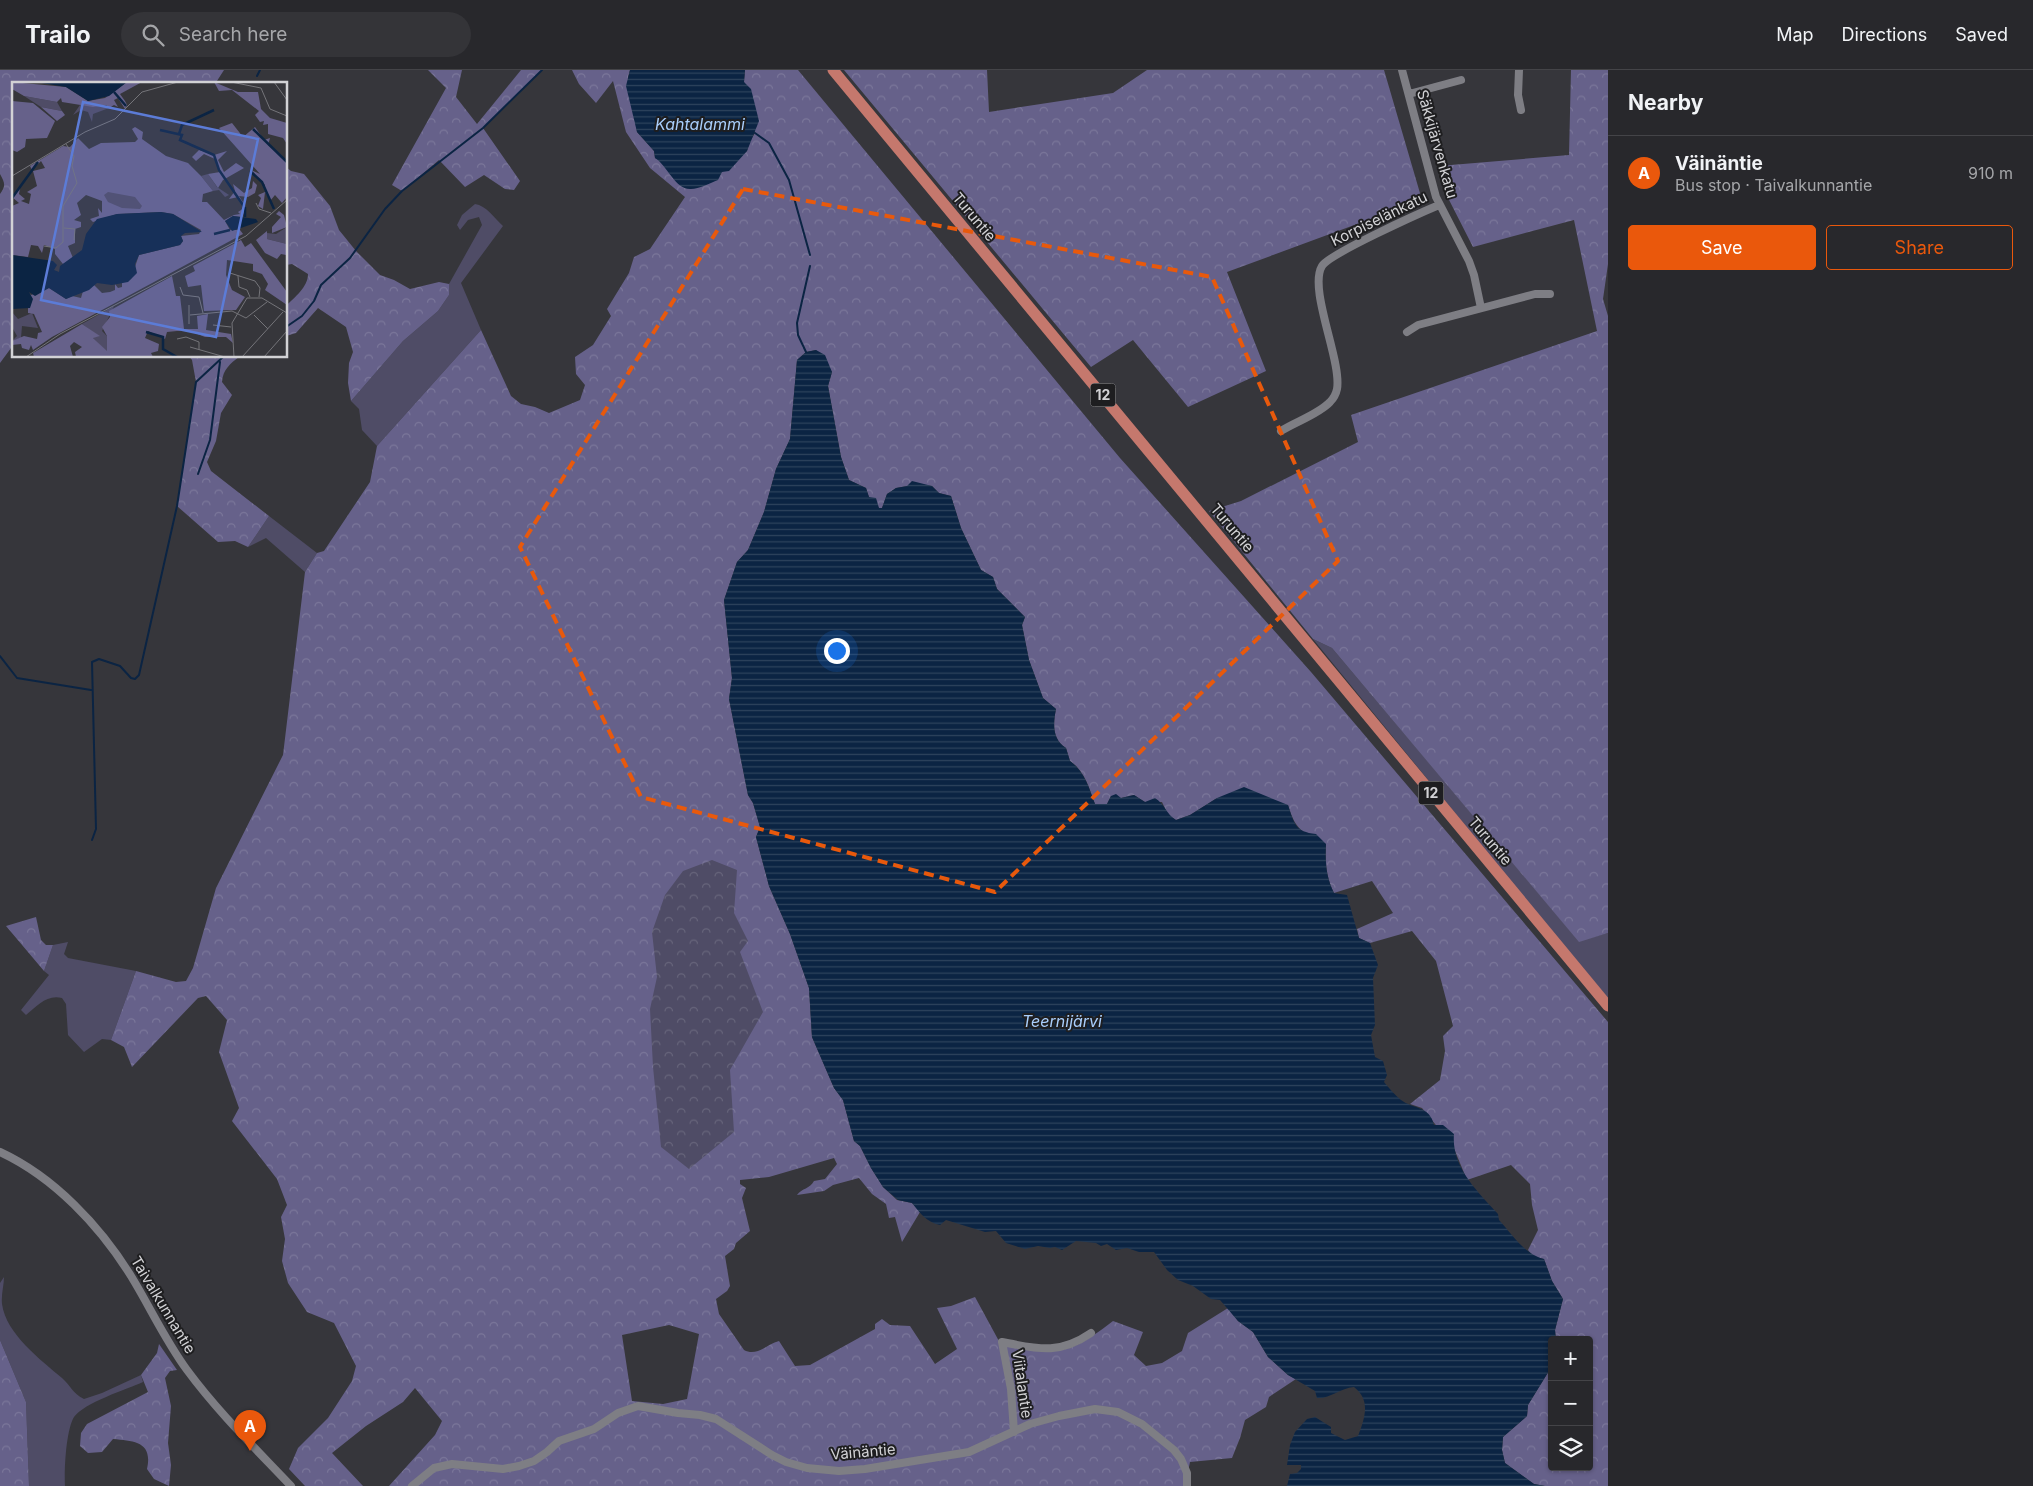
<!DOCTYPE html>
<html lang="en">
<head>
<meta charset="utf-8">
<style>
  body { margin:0; font-family:Inter,sans-serif; background:#343438; color:#f1f3f6 }
  .controls { position:absolute; right:15px; bottom:15px; display:grid; overflow:hidden; border-radius:5px; box-shadow:0 1px 4px #0004 }
  .controls button { width:45px; height:45px; display:grid; place-items:center; padding:0; border:0; border-bottom:1px solid #444448; background:#28282c; color:#f1f3f6; font:25px sans-serif }
  .you { position:absolute; left:836px; top:580px; width:18px; height:18px; margin:-12px; border:4px solid #fff; border-radius:50%; background:#1a73e8; box-shadow:0 0 0 8px #1a73e833 }
  .badge { display:grid; place-items:center; width:32px; height:32px; border-radius:50%; background:#ea580c; color:#fff; font-size:16px; font-weight:700 }
  .pin { position:absolute; translate:-50% -41px; filter:drop-shadow(0 1px 2px #0008) }
  .pin::after { content:''; position:absolute; top:26px; width:18px; height:15px; background:inherit; clip-path:polygon(0 0,100% 0,50% 100%) }
  .list { margin:0; padding:0; list-style:none }
  h2 { display:flex; justify-content:space-between; align-items:center; height:65px; margin:0; padding:0 20px; font-size:21px }
  h2 small { font-size:16px; font-weight:400; color:#a5a6a9 }
  .list li { display:grid; grid-template-columns:32px 1fr auto; gap:15px; align-items:center; box-sizing:border-box; height:75px; padding:0 20px; border-top:1px solid #444448 }
  .list b { display:block; font-size:19px; white-space:nowrap }
  .list p { margin:0; font-size:16px; white-space:nowrap; color:#a5a6a9 }
  .list em { font-size:16px; font-style:normal; color:#a5a6a9 }
  .actions { display:flex; gap:10px; padding:15px 20px }
  .actions a { flex:1; padding:11px 0; border:1px solid #ea580c; border-radius:5px; text-align:center; font-size:18px; color:#ea580c }
  .actions .main { background:#ea580c; color:#fff }
  .icon { flex:none; width:28px; height:28px; fill:none; stroke:currentColor; stroke-width:2; stroke-linecap:round; stroke-linejoin:round }
  .map { position:relative; flex:none; width:1608px; height:1416px; overflow:hidden }
  header { display:flex; align-items:center; gap:30px; box-sizing:border-box; height:70px; padding:0 25px; background:#28282c; border-bottom:1px solid #444448 }
  header strong { font-size:24px }
  nav { display:flex; gap:28px; margin-inline-start:auto; font-size:18px }
  .search { width:350px; height:45px; background:#343438; display:flex; align-items:center; gap:12px; box-sizing:border-box; padding:0 18px; border-radius:28px; color:#a5a6a9; font-size:19px }
  main { display:flex }
  aside { flex:1; background:#28282c }
  .map>svg:first-child { display:block }
  .green { fill:#4f4c66 }
  .forest { fill:url(#forest-crowns); fill-rule:evenodd }
  .park { fill:url(#park-crowns) }
  .water { fill:url(#water-rules) }
  .lines { fill:none; stroke-linecap:round; stroke-linejoin:round }
  .stream { stroke:#0b2443; stroke-width:2 }
  .minor { stroke:#7e7e84; stroke-width:8 }
  .highway { stroke:#c5786d; stroke-width:11 }
  .marked { fill:none; stroke:#e8590c; stroke-width:4; stroke-dasharray:10 6; stroke-linejoin:round }
  .labels { text-anchor:middle; stroke-width:4; stroke-linejoin:round; paint-order:stroke }
  .shield { fill:#1e1e20; stroke:#9c9c9f; stroke-width:1 }
  .shield-label { font-size:14px; font-weight:bold; fill:#d2d2d5 }
  .street-label { font-size:15px; fill:#d2d2d5; stroke:#1e1e20 }
  .water-label { font-size:16px; font-style:italic; fill:#a9cefc; stroke:#1e1e20 }
  .inset-river { fill:none; stroke:#0b2443; stroke-width:2.5 }
  .inset-road { fill:none; stroke:#747479; stroke-width:1 }
  .view { fill:#5c7cd7; fill-opacity:0.15; stroke:#5c7cd7; stroke-width:2.5 }
  .inset-edge { fill:none; stroke:#d2d2d5; stroke-width:2.5 }
</style>
</head>
<body>
<header>
<strong>Trailo</strong>
<div class="search"><svg class="icon" aria-label="search" viewBox="0 0 24 24"><circle cx="10" cy="10" r="6"/><path d="M15 15l6 6"/></svg>Search here</div>
<nav><a>Map</a><a>Directions</a><a>Saved</a></nav>
</header>
<main>
<div class="map">
<svg width="1608" height="1416" viewBox="0 0 1608 1416">
  <defs>
    <pattern id="forest-crowns" width="20" height="18" patternUnits="userSpaceOnUse" patternTransform="scale(1.25)"><rect width="20" height="18" fill="#66618a"/><path d="M2 6a3 3 0 1 1 6 0M12 15a3 3 0 1 1 6 0" fill="none" stroke="#7b779a"/></pattern>
    <pattern id="park-crowns" width="20" height="18" patternUnits="userSpaceOnUse" patternTransform="scale(1.25)"><rect width="20" height="18" fill="#4f4c66"/><path d="M2 6a3 3 0 1 1 6 0M12 15a3 3 0 1 1 6 0" fill="none" stroke="#67657b"/></pattern>
    <pattern id="water-rules" width="6" height="5" patternUnits="userSpaceOnUse" patternTransform="scale(1.25)"><rect width="6" height="5" fill="#0b2443"/><path d="M0 2.5h6" fill="none" stroke="#2e435d"/></pattern>
  </defs>
  <rect width="100%" height="100%" fill="#36363b"/>
  <!-- green -->
  <path class="green" d="M475,134C486,135 495,149 503,156L461,213L481,260L377,376L362,360L359,339L351,331L403,271L438,241L449,225V214L482,155L479,147L468,150L460,160L457,155L462,145Z
    M269,446L317,483L305,502L266,468L248,477Z
    M1313,569L1332,578L1579,871L1608,863V928L1536,842Z
    M68,872L64,884L68,888L136,901L111,970L102,969L84,982L68,965L66,934L62,928C47,924 37,936 26,945L21,940L49,905L44,901L53,875Z
    M4,1207C4,1215 1,1225 2,1234C6,1264 41,1290 62,1308C71,1316 72,1323 84,1329L102,1323L141,1305L143,1312C127,1319 84,1333 74,1347C66,1360 64,1400 65,1416H29L26,1332L0,1270V1213Z"/>
  <!-- forest -->
  <path class="forest" d="M0,0H224L215,14H14V274L0,293V124C6,116 5,113 0,104Z
    M428,0H462L456,27L477,54L521,0H542L483,58L520,111L514,120L505,119L484,105L465,117L439,90L402,121L392,115L446,18Z
    M572,0H630L628,7L637,62L654,81L655,88L661,91L682,116L722,102L747,81L749,73L755,63L744,12L745,0H798L1120,388L1311,602L1608,952V1416H1545L1534,1414L1505,1393L1502,1380L1503,1367L1527,1346L1528,1335L1552,1296V1397H1589V1270H1556L1555,1260L1563,1229L1552,1211L1544,1189L1534,1187L1528,1180L1538,1160L1532,1135L1530,1114L1511,1095L1467,1110L1453,1076L1422,1038L1410,1034L1440,1010L1445,981L1443,966L1453,956L1436,891L1412,861L1370,873L1359,868L1357,859L1393,843L1372,811L1334,823C1326,807 1325,792 1326,774C1302,762 1296,761 1288,735L1217,728L1190,745L1176,750L1168,745L1162,732H1145L1134,725L1121,728L1111,726L1107,734H1095C1089,718 1085,701 1070,691L1066,678C1052,669 1053,654 1056,639L1043,628L1029,590L1022,555L1025,547L997,519L993,507L981,500L961,458L951,426L939,423L932,416L919,414L896,418L887,424L882,438H879L869,427L866,418L849,410L841,387L828,316L832,302L816,280L806,282L797,290L790,369L776,399L764,442L748,480L737,492L724,530L732,608L729,629L748,725L753,733L760,757L756,767L769,816L790,864L809,918L812,967L834,1018L843,1030L854,1071L860,1076L871,1098L883,1117L897,1130L912,1133L920,1142L902,1172L895,1147L889,1148L886,1134L872,1124L859,1108L833,1115L824,1121L797,1125C802,1118 810,1119 814,1111L825,1109L837,1094L834,1088L769,1107L740,1110V1114L746,1118L742,1128L750,1161L736,1173L734,1179L725,1186L730,1216L727,1221L716,1229L719,1244L744,1280C757,1287 767,1274 779,1271L795,1296L810,1295L875,1259V1254L882,1249L890,1255L910,1256L935,1294L957,1279L937,1238L951,1236L975,1227L1000,1273C1058,1284 1065,1288 1113,1251L1143,1262L1134,1285L1146,1296L1162,1293L1182,1281L1188,1263L1228,1238L1238,1251L1253,1262L1268,1287L1288,1305L1296,1309L1269,1327L1266,1337L1245,1350L1240,1368L1232,1388L1190,1392L1185,1416H389L435,1365L442,1351L415,1318L403,1332L366,1356L332,1383L363,1416H305L289,1399L298,1378L328,1348L352,1311L356,1296L334,1253L307,1242L288,1213L282,1191L285,1169L281,1147L287,1135L277,1109L232,1051L239,1038L219,982L227,950L206,926L198,928L132,997L124,977L111,970L136,901L176,912L186,911L193,898L216,818L283,685L305,502L317,483L324,481L370,412L377,376L481,260L511,326L521,334L535,337L549,343L580,330L585,315L576,304L575,287L593,275L611,246L607,239L629,203L634,187L650,179L685,127L650,98L626,62L613,11L596,33L579,14ZM669,1255L699,1264L687,1329L663,1334L632,1331L622,1265Z
    M844,0H987L989,42L1113,23L1147,0H1384L1422,130L1227,202L1266,301L1188,337L1133,270L1091,297Z
    M1571,0H1608V194L1603,229L1608,246V863L1579,872L1332,578L1313,569L1209,441L1241,431L1358,372L1351,345L1597,261L1574,150L1473,177L1445,122L1439,96L1569,85Z
    M286,97L291,101L304,104L330,136L339,160L356,181L380,205L394,210L410,219L439,212L449,214V225L438,241L403,271L351,331L348,313L349,293L353,282L346,257L318,238L296,263L286,266V236C295,227 308,217 308,204L292,194L286,195Z
    M189,286H240C230,294 223,299 222,312L232,325L221,343L216,371L207,392L211,401L269,446L248,477L235,471L218,472L177,436L196,312L192,290Z
    M36,847L41,870L46,875H53L44,901L6,856Z
    M0,1270L26,1332L29,1416H0Z
    M159,1274L177,1300L170,1301L165,1308L171,1336L168,1373L171,1395L169,1416L154,1409L147,1399C153,1372 135,1371 113,1369L102,1382L88,1383L80,1376L81,1363L87,1354L148,1322L141,1305L157,1283Z"/>
  <!-- park -->
  <path class="park" d="M712,790L737,800L734,843L748,871L740,882L763,942L730,1000L734,1062L689,1099L661,1077L653,997L650,939L657,907L652,862L665,825L683,801Z"/>
  <!-- water -->
  <path class="water" d="M630,0H745L744,12L751,19L759,51L747,81L729,101L722,102L718,110C710,113 699,119 691,119C675,120 667,95 655,88L654,81L637,62L626,16Z
    M816,280L825,285L832,302L828,316L841,387L849,410L866,418L869,427L876,428L879,438H882L887,424L896,418L907,416L912,411L932,416L939,423L951,426L961,458L981,500L993,507L997,519L1025,547L1022,555L1029,590L1043,628L1056,639C1053,654 1052,669 1066,678L1070,691C1085,702 1089,718 1095,734H1107L1111,726L1116,724L1121,728L1134,725L1145,732L1155,728C1165,734 1166,744 1176,750L1190,745L1217,728L1244,717L1288,735C1294,753 1295,762 1316,764L1326,774C1325,792 1326,807 1334,823L1347,825L1359,868L1370,873L1378,895L1373,908L1375,955L1371,965L1375,987L1383,991L1387,1005L1384,1012C1389,1018 1395,1025 1401,1030C1413,1039 1430,1036 1434,1055H1443L1454,1064C1451,1097 1478,1122 1498,1144L1499,1150C1512,1164 1525,1185 1544,1189L1552,1211L1563,1229L1555,1260L1556,1270H1552V1296L1528,1335L1527,1346L1503,1367L1502,1380L1505,1393L1534,1414L1545,1416H1287L1290,1404L1297,1403L1301,1399V1395H1287L1290,1375L1295,1362L1307,1349L1315,1347L1331,1357V1363L1345,1370L1358,1366C1365,1348 1371,1330 1354,1317C1340,1318 1330,1329 1317,1328L1315,1321L1288,1305L1268,1287L1253,1262L1238,1251L1220,1230L1211,1229L1193,1216L1178,1210L1167,1200L1154,1182H1139L1127,1178L1116,1180L1107,1174L1101,1176L1096,1173L1076,1171L1062,1180L1055,1177L1050,1178L1038,1176L1025,1179L1006,1173L996,1161L985,1162L946,1150L940,1155C926,1152 921,1144 912,1133L898,1130L883,1117L871,1098L860,1076L854,1071L843,1030L834,1018L812,967L809,918L790,864L769,816L756,767L760,757L753,733L748,725L729,629L732,608L724,530L737,492L748,480L764,442L776,399L790,369L797,290L806,282Z"/>
  <g class="lines">
    <!-- stream -->
    <path class="stream" d="M257,6L260,0
      M755,63L769,73L789,110L810,185
      M286,257L302,246L314,231L321,215L350,188L385,139L402,121L483,58L542,0
      M806,282L798,265L797,253L810,196
      M198,404L210,370L220,292
      M0,586L17,608L91,620
      M92,770L96,759L92,592L99,589L120,596L131,608L135,609L139,605L177,436L196,312L224,286"/>
    <!-- minor -->
    <path class="minor" d="M1402,0L1436,127L1469,191L1474,205L1481,238
      M1519,0L1518,25L1521,40
      M1409,24L1461,10
      M1407,262L1418,255L1535,224H1550
      M1281,361C1295,352 1319,344 1330,332C1333,329 1336,324 1337,319C1342,291 1308,219 1322,196C1329,184 1420,143 1439,135
      M0,1082C54,1107 100,1156 131,1206C150,1237 165,1270 187,1300C218,1342 255,1378 291,1416
      M1014,1362L1011,1319L1002,1272C1038,1279 1059,1285 1091,1263
      M412,1416L434,1398L452,1394L503,1399L519,1396L534,1391L547,1382L559,1371L594,1359L618,1343L638,1336L678,1343L700,1345L716,1349L772,1385L786,1392L807,1398L839,1401L865,1399L969,1382L1030,1354L1059,1346L1095,1339L1118,1342L1142,1354L1174,1380L1181,1389L1187,1403V1416"/>
    <!-- highway -->
    <path class="highway" d="M833,0L1608,936"/>
  </g>
  <!-- marked area -->
  <path class="marked" d="M743,119L1212,207L1338,491L995,822L641,727L520,477Z"/>
  <g class="labels">
    <!-- shield labels -->
    <g class="shield">
      <rect x="1090.5" y="313.5" width="25" height="23" rx="4"/>
      <rect x="1418.5" y="711.5" width="25" height="23" rx="4"/>
    </g>
    <g class="shield-label">
      <text x="1103" y="330">12</text>
      <text x="1431" y="728">12</text>
    </g>
    <!-- street labels -->
    <g class="street-label">
      <text transform="translate(1437 74) rotate(74)" y="5">Säkkijärvenkatu</text>
      <text transform="translate(974 147) rotate(50)" y="5">Turuntie</text>
      <text transform="translate(1379 149) rotate(-26)" y="5">Korpiselänkatu</text>
      <text transform="translate(1232 458) rotate(50)" y="5">Turuntie</text>
      <text transform="translate(1490 771) rotate(50)" y="5">Turuntie</text>
      <text transform="translate(163 1235) rotate(59)" y="5">Taivalkunnantie</text>
      <text transform="translate(1022 1314) rotate(82)" y="5">Viitalantie</text>
      <text transform="translate(863 1382) rotate(-5)" y="5">Väinäntie</text>
    </g>
    <!-- water labels -->
    <g class="water-label">
      <text x="700" y="60">Kahtalammi</text>
      <text x="1062" y="957">Teernijärvi</text>
    </g>
  </g>
  <!-- overview -->
  <g transform="translate(12 12)">
    <rect width="275" height="275" fill="#36363b"/>
    <path d="M12,14L45,20L50,29L29,25ZM68,23H94L97,26L81,32L80,40L76,30L69,28L61,33ZM196,92L205,105L217,113L213,115L207,108L201,109L189,94ZM275,145V162L255,157V151L264,152ZM102,224L90,249L95,254V270L80,255L87,254L70,242ZM0,230L6,237L20,231L26,246L10,244L9,256L0,259L5,254L0,245Z" fill="#4f4c66"/>
    <path d="M0,0L54,5L76,19L93,16L115,0H130L108,12L113,19L115,23L113,27L106,16L102,18L106,25L102,23L97,26L94,23L81,25L50,20L49,16L45,20L12,14L0,7ZM202,0L226,10H246L249,27L258,36L275,41V62L271,56L256,52V42L251,43L252,39L248,40L243,33L247,29L220,8L207,9ZM0,19L21,21L43,39L35,56L14,57L13,65L5,70L0,68ZM29,25L50,29L53,33L45,39ZM220,41L231,55L243,45L252,58L258,56L256,63L275,80V115L270,121L263,113L258,119L253,110L251,127L246,124L249,116L246,113L253,110V103L239,88L248,92L207,46ZM123,45L131,50L130,57L154,74L176,81L189,94L201,109L191,112L190,120H195L212,138L222,133L228,132L226,130L232,126L226,115L217,117L223,109L221,102L232,111L240,106L241,99L245,103L243,111L236,115L227,114L234,125L230,135L221,134L213,139L218,148H228L231,152L40,255L21,268L19,263L17,268L10,266L9,262L0,263V259L12,254L25,257L26,251L30,250L22,232L16,231V210L19,213L37,206L54,217L60,214L69,216L71,209L82,203L90,211L98,210L103,208V202L106,206L110,205V200L119,197L127,173L168,163L171,159L169,154L187,152L189,148L161,132L149,130L105,132L81,140L78,137L87,134L86,126L90,131V119L74,113L65,121L69,133L62,138L69,140V145L63,147V161L56,164L61,176L51,182L43,172V167L32,163L30,171L26,164L19,163L16,175L0,173V124L7,121L0,115L8,106L7,112L13,117L9,119L17,122L19,112L15,110L25,104L21,89L33,86L29,79L20,88L18,84L51,64L58,65L66,56L77,67L89,61L123,60L126,57L120,47ZM187,68L202,73L215,69L206,78L212,90L224,81L232,86L211,98L206,106L196,92L208,90L203,77L192,72L184,79L180,75ZM267,129L272,133L275,145L260,151V145L269,135L264,132ZM255,149V157L275,162L274,173L269,172L265,177L253,171L244,158ZM229,158L233,165L239,161L275,210V223L253,208L256,202L250,192L241,189V182L215,178L214,193L220,208L233,215L224,228L192,229L189,203L176,205L173,194L183,189L181,184ZM160,194L164,214H168L172,247H186L185,234L196,232L194,248L219,252L221,261L214,255H193L175,248L155,250L153,257L136,249L133,256L147,262L146,269L139,271L141,275H64L63,270L70,265L62,260L58,264L61,275H22L21,271L70,242L88,254L81,256L95,269V254L90,245L98,235L97,229Z" fill="#66618a"/>
    <path d="M96,110L123,115L130,124L128,127L110,126L96,120L92,113Z" fill="#4f4c66"/>
    <path d="M24,0H115L97,14L76,19L54,5ZM149,130L161,132L190,150L173,151L169,154L171,159L168,163L127,173L123,182L125,191L116,200L100,203L85,201L77,208L54,217L37,206L23,214L17,210L21,217L18,226L0,227V173L41,179L45,183L42,188L47,190L48,184L70,168L74,152L85,137L105,132ZM221,134L244,137L246,140L220,149L213,139Z" fill="#0b2443"/>
    <path class="inset-river" d="M102,10L114,24M241,47L275,80M148,48L170,53L168,58L202,73L207,88L233,126V135M167,52L170,43L202,28M238,89L250,100L262,127M0,116L26,80M202,152L218,148M134,250L151,255V267L165,275"/>
    <path class="inset-road" d="M219,0L249,6L258,27L275,34M262,0L275,18M0,94L73,50L103,37L130,10L166,0M244,121L247,127L259,131M52,146L63,147L62,158M32,164L44,166L51,160V124L65,101L60,84L62,74L54,62M218,191L243,199L248,206L247,215M226,194L227,205L235,208L238,215M168,205L171,213L187,215L191,231M177,223V242M178,233L220,229L234,236L255,220M242,233L256,247M201,243L219,245M165,257L174,255L187,260V268M178,265L213,275M14,275L48,252L234,154L275,118M222,275L220,241L235,216H250L275,231M230,275L271,230M252,275L275,249"/>
    <path class="view" d="M71,20L246,57L204,255L29,218Z"/>
    <rect width="275" height="275" class="inset-edge"/>
  </g>
</svg>
<div class="controls">
<button>+</button>
<button>−</button>
<button><svg class="icon" aria-label="layers" viewBox="0 0 24 24"><path d="M12 4l9 5-9 5-9-5zM3 14l9 5 9-5"/></svg></button>
</div>
<div class="you"></div>
<div class="pin badge" style="left:250px;top:1381px">A</div>
</div>
<aside>
<h2>Nearby<small></small></h2>
<ul class="list">
<li><span class="badge">A</span><div><b>Väinäntie</b><p>Bus stop · Taivalkunnantie</p></div><em>910 m</em></li>
</ul>
<div class="actions"><a class="main">Save</a><a>Share</a></div>
</aside>
</main>
</body>
</html>
